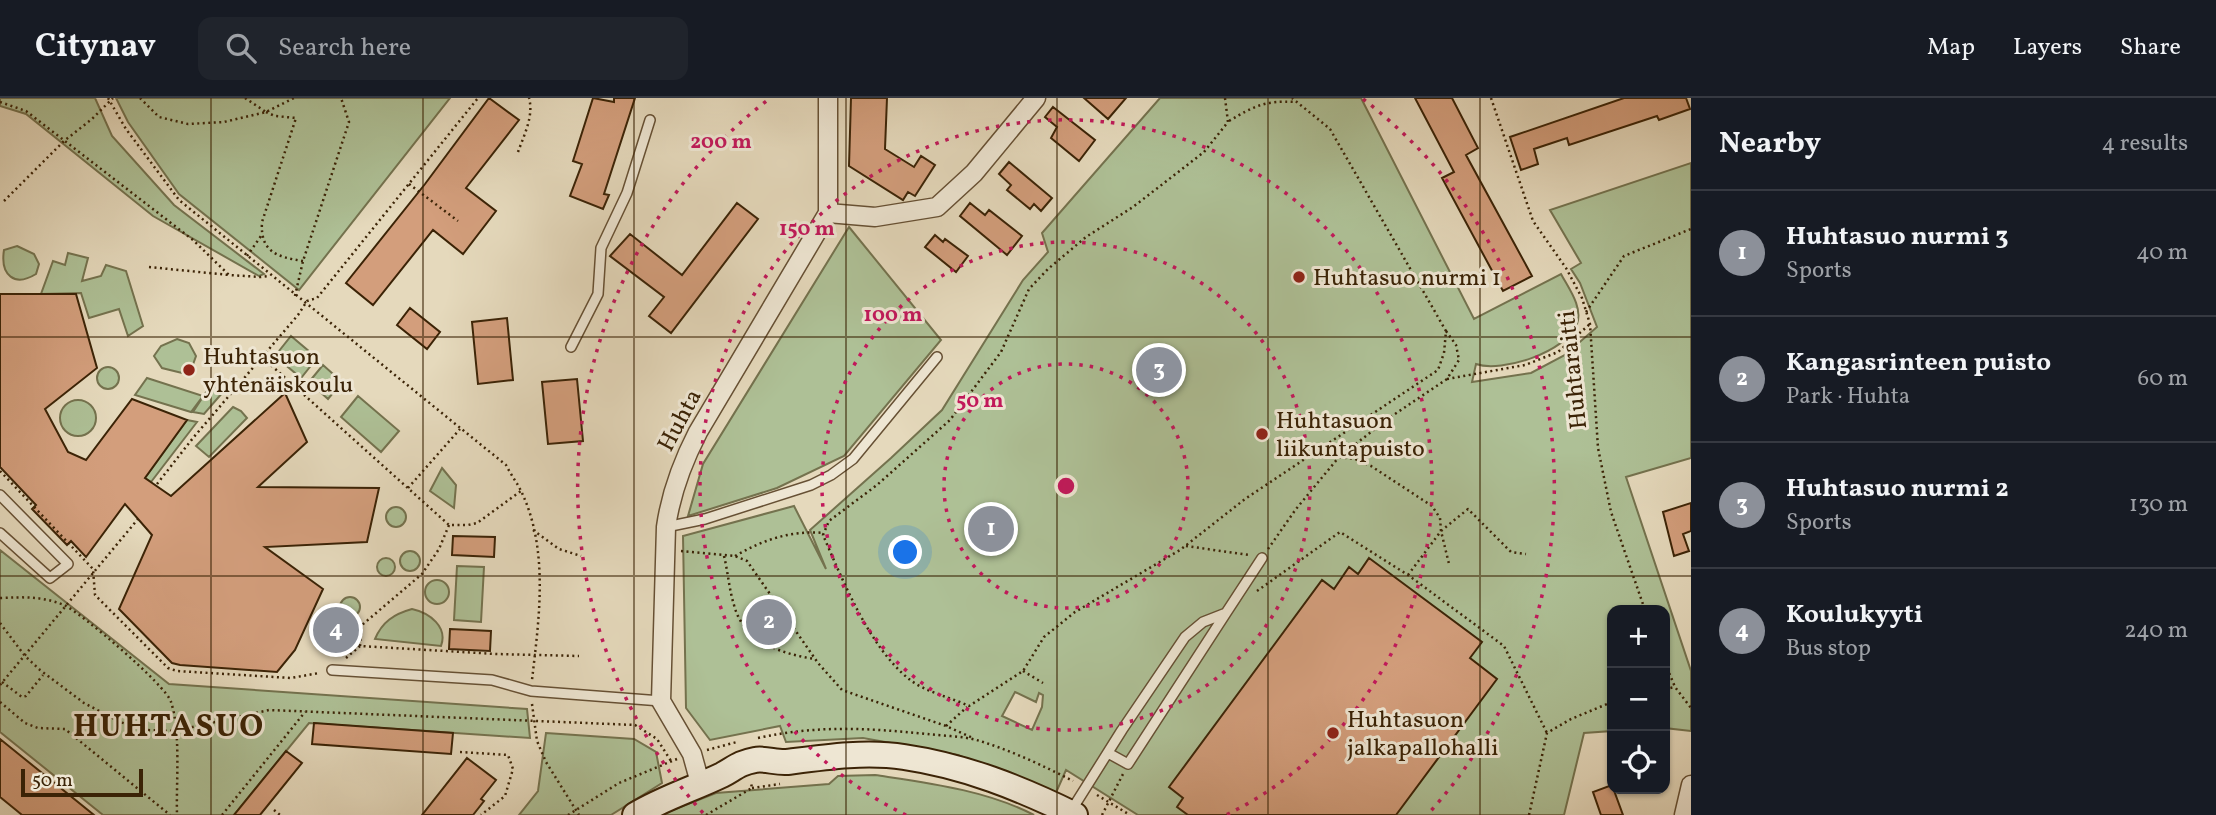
<!DOCTYPE html>
<html lang="en">
<head>
<meta charset="utf-8">
<style>
  body { margin:0; font-family:Vollkorn,serif; background:#20242c; color:#f1f3f6 }
  .controls { position:absolute; right:21px; bottom:21px; display:grid; overflow:hidden; border-radius:14px; box-shadow:0 2px 5px #0004 }
  .controls button { width:63px; height:63px; display:grid; place-items:center; padding:0; border:0; border-bottom:2px solid #363941; background:#171b24; color:#f1f3f6; font:35px sans-serif }
  .scale { position:absolute; left:21px; bottom:18px; width:122px; box-sizing:border-box; padding-left:7px; border:4px solid #3b2306; border-top:0; font-size:19px; line-height:24px; white-space:nowrap; color:#3b2306; -webkit-text-stroke:5px #eee6d3; paint-order:stroke }
  .you { position:absolute; left:906px; top:455px; width:24px; height:24px; margin:-18px; border:5px solid #fff; border-radius:50%; background:#1a73e8; box-shadow:0 0 0 10px #1a73e833 }
  .badge { display:grid; place-items:center; width:46px; height:46px; border-radius:50%; background:#8c9099; color:#fff; font-size:23px; font-weight:700 }
  .pin { position:absolute; translate:-50% -50%; border:4px solid #fff; box-shadow:0 2px 7px #0006 }
  .list { margin:0; padding:0; list-style:none }
  h2 { display:flex; justify-content:space-between; align-items:center; height:91px; margin:0; padding:0 28px; font-size:30px }
  h2 small { font-size:23px; font-weight:400; color:#9ea1a6 }
  .list li { display:grid; grid-template-columns:46px 1fr auto; gap:21px; align-items:center; box-sizing:border-box; height:126px; padding:0 28px; border-top:2px solid #363941 }
  .list b { display:block; font-size:26px; white-space:nowrap }
  .list p { margin:0; font-size:23px; white-space:nowrap; color:#9ea1a6 }
  .list em { font-size:23px; font-style:normal; color:#9ea1a6 }
  .icon { flex:none; width:38px; height:38px; fill:none; stroke:currentColor; stroke-width:2; stroke-linecap:round; stroke-linejoin:round }
  .map { position:relative; flex:none; width:1691px; height:717px; overflow:hidden }
  header { display:flex; align-items:center; gap:42px; box-sizing:border-box; height:98px; padding:0 35px; background:#171b24; border-bottom:2px solid #363941 }
  header strong { font-size:33px }
  nav { display:flex; gap:38px; margin-inline-start:auto; font-size:24px }
  .search { width:490px; height:63px; background:#20242c; display:flex; align-items:center; gap:18px; box-sizing:border-box; padding:0 24px; border-radius:14px; color:#9ea1a6; font-size:26px }
  main { display:flex }
  aside { flex:1; background:#171b24 }
  .map>svg:first-child { display:block }
  .green { fill:#aec096; stroke:#74724e; stroke-width:2; fill-rule:evenodd }
  .building { fill:#d39e7c; stroke:#3b2306; stroke-width:2 }
  .lines { fill:none; stroke-linecap:round; stroke-linejoin:round }
  .service-casing { stroke:#665034; stroke-width:12 }
  .minor-casing { stroke:#665034; stroke-width:21 }
  .secondary-casing { stroke:#3b2306; stroke-width:28 }
  .path { stroke:#3b2306; stroke-width:2.5; stroke-dasharray:2 3.5; stroke-linecap:butt }
  .service { stroke:#eee6d3; stroke-width:9 }
  .minor { stroke:#eee6d3; stroke-width:18 }
  .secondary { stroke:#eee6d3; stroke-width:24 }
  .grid { fill:none; stroke:#3b2306; stroke-width:2; stroke-opacity:0.55 }
  .ring { fill:none; stroke:#c2185b; stroke-width:3.5; stroke-dasharray:3.5 7 }
  .poi-dot { fill:#8f2418; stroke:#eee6d3; stroke-width:2.5 }
  .labels { text-anchor:middle; stroke-width:6; stroke-linejoin:round; paint-order:stroke }
  .poi-label { font-size:24px; fill:#3b2306; stroke:#eee6d3; text-anchor:start }
  .street-label { font-size:24px; fill:#3b2306; stroke:#eee6d3 }
  .district-label { font-size:32px; font-weight:bold; letter-spacing:2px; fill:#3b2306; stroke:#eee6d3 }
  .centre { fill:#c2185b; stroke:#eee6d3; stroke-width:3.5 }
  .ring-label { font-size:21px; text-anchor:middle; font-weight:bold; fill:#c2185b; stroke:#eee6d3; stroke-width:6; stroke-linejoin:round; paint-order:stroke }
</style>
</head>
<body>
<header>
<strong>Citynav</strong>
<div class="search"><svg class="icon" aria-label="search" viewBox="0 0 24 24"><circle cx="10" cy="10" r="6"/><path d="M15 15l6 6"/></svg>Search here</div>
<nav><a>Map</a><a>Layers</a><a>Share</a></nav>
</header>
<main>
<div class="map">
<svg width="1691" height="717" viewBox="0 0 1691 717">
  <rect width="100%" height="100%" fill="#e5d9bc"/>
  <filter id="stains"><feTurbulence type="fractalNoise" baseFrequency=".00286" numOctaves="4"/><feColorMatrix values="0 0 0 0 .2 0 0 0 0 .09 0 0 0 0 .02 0 0 0 .5 -.17"/></filter>
  <radialGradient id="worn" r=".72"><stop offset=".6" stop-color="#630" stop-opacity="0"/><stop offset="1" stop-color="#630" stop-opacity=".3"/></radialGradient>
  <!-- green -->
  <path class="green" d="M0,0H95L112,38L174,107L264,176L259,178L153,118L26,16L0,8Z
    M116,0H450L299,192L179,96L128,24Z
    M1160,0H1361L1474,221L1561,176C1569,191 1583,209 1577,226C1566,254 1502,275 1476,266L1472,284L1531,275L1565,257L1597,229L1580,185L1571,171L1581,165L1550,112L1691,65V360L1626,379L1691,573V633L1665,630V512H1612V633L1584,635L1564,717H1138L1066,672L1055,697L958,657L863,640L786,644L780,628L710,642L686,610L683,438L794,408L826,471L810,432L891,360L942,312L1023,182L1048,154L1042,135ZM1015,594L1036,604L1039,595L1043,597L1042,609L1032,632L1002,618Z
    M849,129L941,242L844,358L777,390L688,418L703,366Z
    M17,148L34,156L39,166L36,176C15,189 0,178 4,152Z
    M68,155L88,160L82,183L101,178L106,167L126,173L143,228L128,238L119,211L89,220L81,195L41,196L53,163L65,167Z
    M291,238L317,260L301,280L275,258Z
    M177,241L189,245L196,258L191,272L182,275L162,270L154,258L161,248Z
    M323,267L342,284L328,301L309,284Z
    M97 280a11 11 0 1 1 22 0a11 11 0 1 1-22 0Z
    M147,280L203,298L191,314L135,297Z
    M212,285L223,294L204,316L193,314Z
    M358,298L399,333L381,354L341,319Z
    M60 320a18 18 0 1 1 36 0a18 18 0 1 1-36 0Z
    M233,309L241,313L247,320L209,359L196,348Z
    M187,322L197,324L151,384L145,380Z
    M442,370L456,387L454,410L430,393Z
    M386 419a10 10 0 1 1 20 0a10 10 0 1 1-20 0Z
    M0,452L169,586L527,611L530,640L309,625L234,717H103L0,634Z
    M400 463a10 10 0 1 1 20 0a10 10 0 1 1-20 0Z
    M377 469a9 9 0 1 1 18 0a9 9 0 1 1-18 0Z
    M457,468L484,469L481,524L454,522Z
    M425 494a12 12 0 1 1 24 0a12 12 0 1 1-24 0Z
    M340 509a10 10 0 1 1 20 0a10 10 0 1 1-20 0Z
    M412,511C430,515 448,529 441,548L375,541C382,524 394,516 412,511Z
    M546,635L634,641L656,654L662,685L611,717H519L538,693Z
    M875,677C928,685 986,692 1034,717H660L716,695L829,686L838,678Z"/>
  <!-- building -->
  <path class="building" d="M489,0L519,22L466,90L496,113L463,156L433,132L373,207L346,185L425,86Z
    M593,0L614,4V0H635L604,96L609,97L603,111L570,98L582,66L573,63Z
    M851,0H887L885,51L914,69L921,58L935,67L915,98L908,94L903,102L849,68Z
    M1084,0H1126L1108,21Z
    M1415,0H1452L1478,50L1466,57L1532,178L1503,193L1442,80L1454,74Z
    M1624,0H1686L1690,11L1659,22L1657,18L1569,47L1567,40L1534,51L1538,66L1521,72L1510,39Z
    M1053,9L1095,42L1079,63L1051,40L1057,29L1045,19Z
    M1009,64L1052,100L1041,113L1034,106L1030,111L1007,92L1011,87L999,76Z
    M737,105L758,121L671,235L649,218L664,199L610,158L630,136L682,177Z
    M970,105L985,117L989,112L1022,138L1007,157L960,118Z
    M935,137L943,144L945,141L968,158L956,174L925,149Z
    M0,196H76L97,270L45,311L68,354L86,362L132,301L187,322L145,380L171,398L285,295L307,344L258,389L379,390L367,444L265,449L323,491L295,552L277,574L180,567L172,565L119,511L152,437L125,406L86,459L71,443L67,447L32,411L36,407L0,369Z
    M410,210L440,234L427,251L397,227Z
    M507,220L513,282L478,286L472,224Z
    M577,281L583,343L548,346L542,284Z
    M1691,405V433L1683,436L1689,453L1674,458L1663,414Z
    M453,438L495,439L494,459L452,457Z
    M1369,460L1482,544L1470,560L1497,581L1396,717H1188L1177,709L1183,700L1169,689L1322,482L1334,491L1349,469L1358,476Z
    M450,531L491,533L490,553L449,551Z
    M314,625L453,635L451,656L312,646Z
    M0,641L94,717H22L16,712L0,699Z
    M286,653L302,665L260,717H234Z
    M467,660L496,682L481,701L484,703L473,717H422Z
    M1612,687L1623,717H1601L1593,694Z"/>
  <g class="lines">
    <defs>
      <path id="service" d="M571,249L598,196L601,150L627,95L650,22
        M0,397L68,466L50,480L0,435
        M666,429L705,421L811,387L831,377L853,361L937,259
        M332,572L492,582L531,593L661,603
        M1108,655L1128,666L1226,515
        M1071,713L1122,632L1185,539L1203,524L1226,515L1262,460"/>
      <path id="minor" d="M828,115L875,119L937,109L974,75L1036,0
        M700,685L692,656L661,603L666,429C671,394 682,365 698,334L828,115V0
        M1684,717L1691,687"/>
      <path id="secondary" d="M635,717C663,700 693,691 722,677C735,670 739,665 755,662C765,660 776,665 787,664C825,659 866,653 904,659C965,668 1020,690 1075,717"/>
    </defs>
    <!-- service casing -->
    <use href="#service" class="service-casing"/>
    <!-- minor casing -->
    <use href="#minor" class="minor-casing"/>
    <!-- secondary casing -->
    <use href="#secondary" class="secondary-casing"/>
    <!-- path -->
    <path class="path" d="M108,0L126,31L179,102L506,367C511,377 518,386 522,395C549,453 539,521 532,582
      M140,0L159,19L188,26L224,24L266,14L294,0
      M245,0L266,14
      M1225,0L1228,24L1204,54L1133,109L1086,139L1048,171L1029,191L1001,254L950,322L877,387L829,423L823,437C843,483 870,550 909,581C925,594 950,599 969,608L1023,573L1044,539L1075,514L1180,452L1245,401L1438,272L1444,255L1446,233L1330,31L1292,0
      M1491,0L1533,123L1566,170L1582,200L1590,226L1598,350L1611,414L1645,512
      M0,4L26,13L193,142L229,177L261,179L269,178
      M266,14L275,18L296,20L262,124C260,154 277,159 303,163
      M1229,23C1254,8 1266,2 1295,4
      M518,54C524,37 534,18 529,0
      M409,86L458,123
      M4,103L64,43L92,21L113,0
      M247,158L261,138
      M149,169L229,177
      M295,198L303,163L349,24L341,0
      M1586,214L1624,158L1691,131
      M263,260L449,427H468L477,425L521,393
      M1447,281L1525,267L1558,254L1590,226
      M1339,359L1355,361L1371,368L1432,408L1440,420L1441,433L1449,466
      M0,373L93,471L95,497L168,570L177,573L291,580L319,575
      M157,386L193,340L298,217L307,203L317,200L478,0
      M408,390L460,331
      M533,432L559,451L581,458
      M1186,448L1249,457
      M1268,451L1296,411L1339,359L1389,320L1447,281L1459,262L1456,247L1446,233
      M681,453L735,458L747,463L818,565L842,592L946,628L973,640
      M724,458C728,474 729,491 734,507C743,543 781,556 815,561
      M735,458C763,442 791,432 824,435
      M1408,477L1441,433L1468,411L1511,454L1526,456
      M1257,493L1340,434L1408,477L1504,548L1547,635
      M0,500C24,499 41,498 64,507C80,514 167,588 171,604C181,634 176,685 177,717
      M0,525L25,558L40,572L84,605L120,624L145,632L175,633L269,612L635,627L657,641L671,663
      M360,548L362,527L422,476L439,451L449,427
      M346,560L360,548L496,556L579,558
      M1665,565L1675,589L1691,610
      M1023,573L1043,585
      M2,584L22,599L26,598L43,577
      M0,587L138,421
      M1665,591L1675,589
      M0,604L25,625L38,630L65,631L170,717
      M532,606L537,643L546,664L579,717
      M946,628L967,609
      M758,640C818,627 867,630 927,636C944,638 964,638 980,643C1012,653 1044,668 1073,683
      M707,652L737,644
      M460,654L508,657L513,671L505,698L481,717
      M752,690L780,686
      M1097,697L1130,717
      M274,712L280,717
      M222,717L305,614
      M568,717L619,685L677,661
      M706,717L752,690L751,685
      M1102,717L1123,676
      M1529,717L1547,635L1571,621L1612,604"/>
    <!-- service -->
    <use href="#service" class="service"/>
    <!-- minor -->
    <use href="#minor" class="minor"/>
    <!-- secondary -->
    <use href="#secondary" class="secondary"/>
  </g>
  <!-- grid -->
  <path class="grid" d="M211,0V717M423,0V717M634,0V717M846,0V717M1057,0V717M1268,0V717M1480,0V717M0,239H1691M0,478H1691"/>
  <!-- distance rings -->
  <g class="ring">
    <circle cx="1066" cy="388" r="122"/>
    <circle cx="1066" cy="388" r="244"/>
    <path d="M906 717A366 366 0 1 1 1226 717"/>
    <path d="M703 715A488 488 0 0 1 769 1M1363 1A488 488 0 0 1 1429 715"/>
  </g>
  <!-- markers -->
  <g class="poi-dot">
    <circle cx="1299" cy="179" r="7"/>
    <circle cx="189" cy="272" r="7"/>
    <circle cx="1262" cy="336" r="7"/>
    <circle cx="1333" cy="635" r="7"/>
  </g>
  <g class="labels">
    <!-- poi labels -->
    <g class="poi-label">
      <text x="1313" y="187">Huhtasuo nurmi 1</text>
      <text x="203" y="266">Huhtasuon<tspan x="203" dy="28">yhtenäiskoulu</tspan></text>
      <text x="1276" y="330">Huhtasuon<tspan x="1276" dy="28">liikuntapuisto</tspan></text>
      <text x="1347" y="629">Huhtasuon<tspan x="1347" dy="28">jalkapallohalli</tspan></text>
    </g>
    <!-- street labels -->
    <g class="street-label">
      <text transform="translate(1572 272) rotate(-96)" y="8">Huhtaraitti</text>
      <text transform="translate(679 322) rotate(-62)" y="8">Huhta</text>
    </g>
    <!-- district labels -->
    <g class="district-label">
      <text x="169" y="638">HUHTASUO</text>
    </g>
  </g>
  <circle cx="1066" cy="388" r="10" class="centre"/>
  <g class="ring-label">
    <text x="721" y="50">200 m</text>
    <text x="807" y="137">150 m</text>
    <text x="893" y="223">100 m</text>
    <text x="980" y="309">50 m</text>
  </g>
  <rect width="100%" height="100%" filter="url(#stains)"/>
  <rect width="100%" height="100%" fill="url(#worn)"/>
</svg>
<div class="controls">
<button>+</button>
<button>−</button>
<button><svg class="icon" aria-label="locate" viewBox="0 0 24 24"><circle cx="12" cy="12" r="6"/><path d="M12 2v4M12 18v4M2 12h4M18 12h4"/></svg></button>
</div>
<div class="scale">50 m</div>
<div class="you"></div>
<div class="pin badge" style="left:991px;top:431px">1</div>
<div class="pin badge" style="left:769px;top:524px">2</div>
<div class="pin badge" style="left:1159px;top:272px">3</div>
<div class="pin badge" style="left:336px;top:532px">4</div>
</div>
<aside>
<h2>Nearby<small>4 results</small></h2>
<ul class="list">
<li><span class="badge">1</span><div><b>Huhtasuo nurmi 3</b><p>Sports</p></div><em>40 m</em></li>
<li><span class="badge">2</span><div><b>Kangasrinteen puisto</b><p>Park · Huhta</p></div><em>60 m</em></li>
<li><span class="badge">3</span><div><b>Huhtasuo nurmi 2</b><p>Sports</p></div><em>130 m</em></li>
<li><span class="badge">4</span><div><b>Koulukyyti</b><p>Bus stop</p></div><em>240 m</em></li>
</ul>
</aside>
</main>
</body>
</html>
